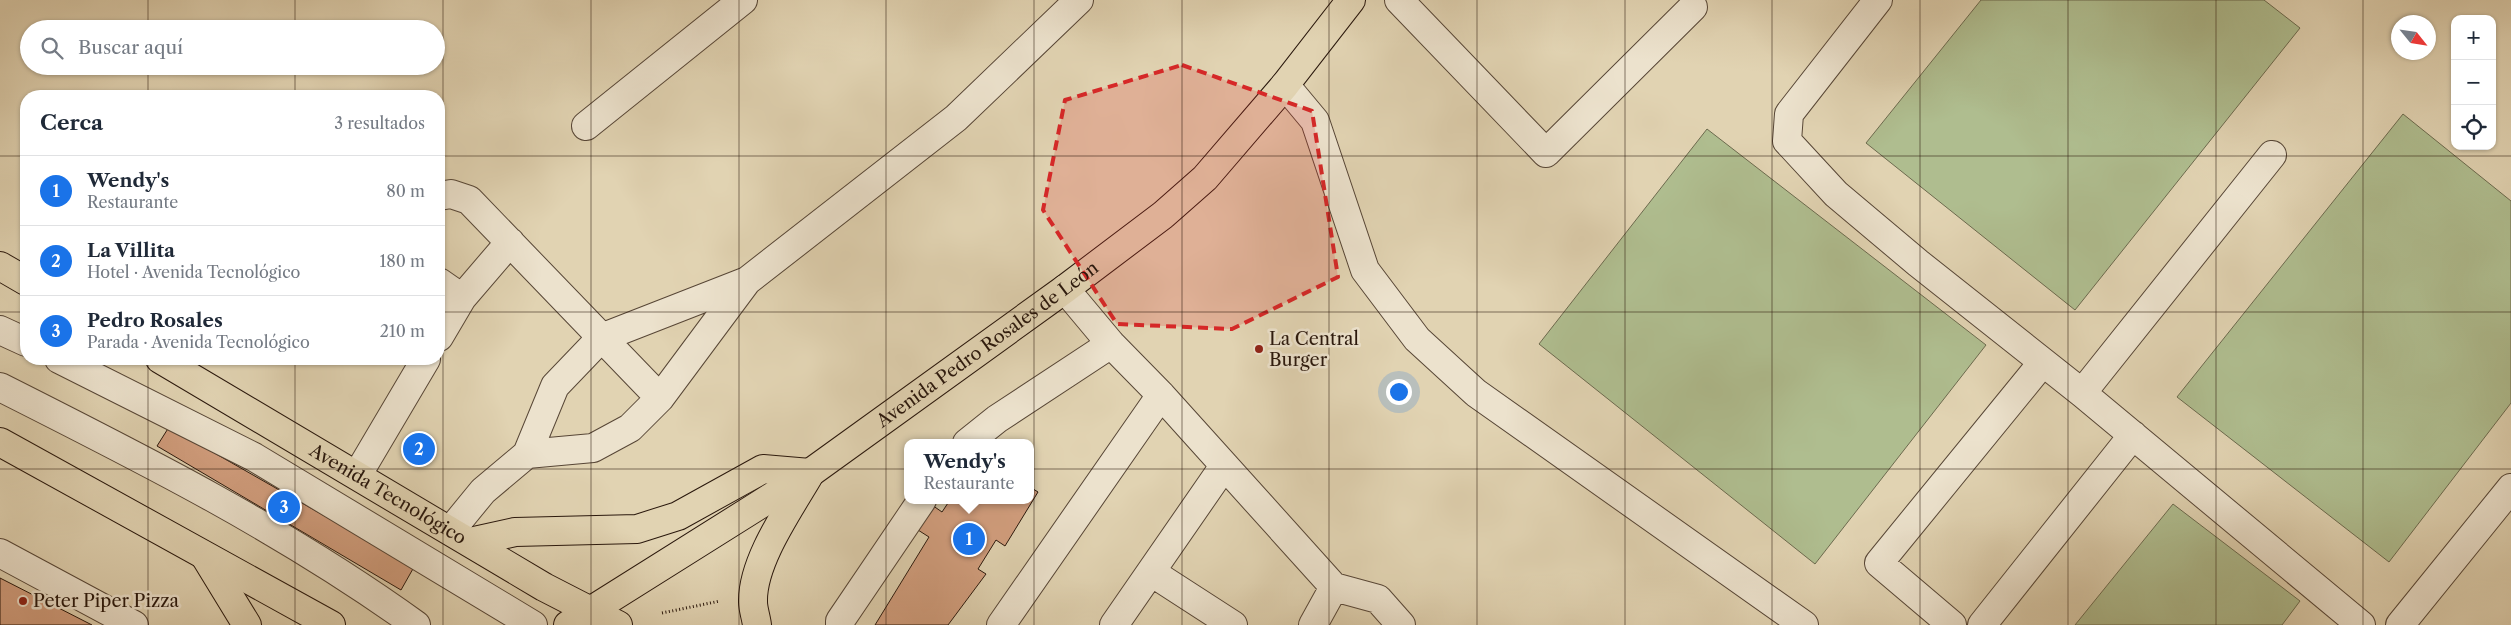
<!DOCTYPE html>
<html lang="es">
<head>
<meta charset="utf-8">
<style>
  body { margin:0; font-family:"Libre Caslon Text",serif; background:#f6f6f7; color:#1f2937 }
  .controls { position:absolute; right:15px; top:15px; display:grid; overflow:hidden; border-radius:10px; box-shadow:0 1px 4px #0004 }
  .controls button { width:45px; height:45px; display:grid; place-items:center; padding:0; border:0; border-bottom:1px solid #e0e1e3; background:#fff; color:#1f2937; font:25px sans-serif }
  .compass { position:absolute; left:2391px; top:15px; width:45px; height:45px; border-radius:50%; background:#fff; box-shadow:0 1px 4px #0004; rotate:120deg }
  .you { position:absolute; left:1398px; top:391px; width:18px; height:18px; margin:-12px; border:4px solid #fff; border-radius:50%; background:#1a73e8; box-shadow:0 0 0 8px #1a73e833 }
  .badge { display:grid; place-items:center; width:32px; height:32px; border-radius:50%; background:#1a73e8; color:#fff; font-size:16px; font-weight:700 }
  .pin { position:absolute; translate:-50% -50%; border:2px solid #fff; box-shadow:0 1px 5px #0006 }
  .popup { position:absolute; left:904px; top:439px; width:130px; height:65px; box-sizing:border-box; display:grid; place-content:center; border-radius:10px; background:#fff; filter:drop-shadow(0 1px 4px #0005); font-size:16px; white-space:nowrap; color:#747a83 }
  .popup b { font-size:19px; color:#1f2937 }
  .popup::after { content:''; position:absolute; left:50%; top:100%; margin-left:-10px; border:10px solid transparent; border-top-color:#fff }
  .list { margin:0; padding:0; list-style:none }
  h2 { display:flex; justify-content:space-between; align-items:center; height:65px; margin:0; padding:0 20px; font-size:21px }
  h2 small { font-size:16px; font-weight:400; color:#747a83 }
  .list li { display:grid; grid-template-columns:32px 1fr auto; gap:15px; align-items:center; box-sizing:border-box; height:70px; padding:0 20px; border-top:1px solid #e0e1e3 }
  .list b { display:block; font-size:19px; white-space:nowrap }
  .list p { margin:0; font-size:16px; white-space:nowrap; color:#747a83 }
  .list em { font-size:16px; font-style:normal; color:#747a83 }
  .icon { flex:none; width:28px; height:28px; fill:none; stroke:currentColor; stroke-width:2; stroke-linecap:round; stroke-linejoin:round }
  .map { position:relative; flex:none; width:2511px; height:625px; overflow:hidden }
  .search { position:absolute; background:#fff; box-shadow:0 1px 4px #0004; left:20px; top:20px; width:425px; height:55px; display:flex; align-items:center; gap:12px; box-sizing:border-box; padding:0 18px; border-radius:28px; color:#747a83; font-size:19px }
  .panel { position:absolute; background:#fff; box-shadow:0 1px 4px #0004; left:20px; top:90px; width:425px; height:275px; border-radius:20px }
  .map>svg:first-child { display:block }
  .green { fill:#afbd8f; stroke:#6c6a4e }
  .building { fill:#d39f7f; stroke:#29170c }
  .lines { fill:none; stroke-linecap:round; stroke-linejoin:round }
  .minor-casing { stroke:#574636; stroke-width:30 }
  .major-casing { stroke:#29170c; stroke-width:30 }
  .path { stroke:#29170c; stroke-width:3; stroke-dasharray:1 2.5; stroke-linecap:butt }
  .minor { stroke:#ece2cd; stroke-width:28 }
  .major { stroke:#e1d3b2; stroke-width:28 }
  .marked { fill:#d62828; fill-opacity:0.2; stroke:#d62828; stroke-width:4; stroke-dasharray:10 6; stroke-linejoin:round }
  .grid { fill:none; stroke:#29170c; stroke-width:1; stroke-opacity:0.55 }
  .poi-dot { fill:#8f2418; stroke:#ece2cd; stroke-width:2 }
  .labels { text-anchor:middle; stroke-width:5; stroke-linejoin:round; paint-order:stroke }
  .poi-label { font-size:18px; fill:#29170c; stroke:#ece2cd; text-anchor:start }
  .street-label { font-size:18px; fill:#29170c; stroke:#ece2cd }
</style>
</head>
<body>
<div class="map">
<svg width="2511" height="625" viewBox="0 0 2511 625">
  <rect width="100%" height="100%" fill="#e1d3b2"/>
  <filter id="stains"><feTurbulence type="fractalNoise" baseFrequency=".004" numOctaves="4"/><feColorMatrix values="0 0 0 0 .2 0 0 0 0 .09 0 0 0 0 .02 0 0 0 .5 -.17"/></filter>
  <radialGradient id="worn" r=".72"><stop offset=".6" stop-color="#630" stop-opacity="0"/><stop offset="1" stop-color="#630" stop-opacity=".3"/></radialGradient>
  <!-- green -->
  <path class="green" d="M1981,0H2264L2300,28L2075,310L1866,143Z
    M2403,114L2511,201V403L2389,562L2177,397Z
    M1707,129L1986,345L1815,564L1539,344Z
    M2173,504L2300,601L2282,625H2075Z"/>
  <!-- building -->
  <path class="building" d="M169,427L414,567L401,590L157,446Z
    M1030,487L1038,492L1005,546L996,540L978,569L986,574L948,625H875L929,537L918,530L932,505L942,512L950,500H1030Z
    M0,578L92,625H0Z"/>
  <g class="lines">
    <defs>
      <path id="minor" d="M1399,0L1546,153L1693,7
        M1878,0L1789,114L1787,141L1836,194L1918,263L2082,393L2361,625
        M1285,85L1315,121L1365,270L1417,339L1476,393L1804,625
        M586,126L743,0
        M439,196L451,194L469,200L660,398L747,281L956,118L1079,0
        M439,282L462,298
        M1065,289L1111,344L1161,395L1334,587L1313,625
        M0,330L26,342
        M439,337L462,298L510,242
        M59,359L254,457L533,625
        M0,387C143,459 286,531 416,625
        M2082,393L2272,155
        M967,443L997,419L1111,344
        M527,454L593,448L630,428L660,398
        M358,474L426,359
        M451,530L483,491L527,454L555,386L601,338L747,281
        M0,553L134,625
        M1151,572L1233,625
        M1334,587L1378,599L1401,625
        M840,625V621L922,500
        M1001,625L1161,395
        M1114,625L1224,466
        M1952,625L1879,563L2043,362
        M1982,625L2133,435
        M2400,625L2511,488"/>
      <g id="major">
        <path d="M0,266L26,281"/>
        <path id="s1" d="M160,359L544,587L618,625"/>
        <path d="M0,442L331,625"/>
        <path d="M470,542L515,532L637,529L678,516L763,469L810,473"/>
        <path d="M206,558L247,625"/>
        <path id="s2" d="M568,625L810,473L1065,289L1163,215L1205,178L1285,85L1351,0"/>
        <path d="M757,625C756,617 753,609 753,602C752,562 788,511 808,477"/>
      </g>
    </defs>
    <!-- minor casing -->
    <use href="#minor" class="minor-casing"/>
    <!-- major casing -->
    <use href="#major" class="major-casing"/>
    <!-- path -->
    <path class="path" d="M662,613L720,601"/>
    <!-- minor -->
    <use href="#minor" class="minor"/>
    <!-- major -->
    <use href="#major" class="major"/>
  </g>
  <!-- marked area -->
  <path class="marked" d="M1182,65L1312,111L1338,277L1232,329L1117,324L1043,210L1065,100Z"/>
  <!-- grid -->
  <path class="grid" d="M148,0V29M295,0V29M443,0V625M591,0V625M739,0V625M886,0V625M1034,0V625M1182,0V625M1329,0V625M1477,0V625M1625,0V625M1772,0V625M1920,0V625M2068,0V625M2216,0V625M2363,0V625M148,66V96M295,66V96M0,156H26M439,156H2511M0,312H26M439,312H2511M148,359V625M295,359V625M0,469H2511"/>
  <!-- markers -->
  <g class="poi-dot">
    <circle cx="1259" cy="349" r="5"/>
    <circle cx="23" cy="601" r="5"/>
  </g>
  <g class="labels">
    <!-- poi labels -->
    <g class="poi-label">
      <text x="1269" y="345">La Central<tspan x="1269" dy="21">Burger</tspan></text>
      <text x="33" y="607">Peter Piper Pizza</text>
    </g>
    <!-- street labels -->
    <g class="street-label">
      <text dy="6" stroke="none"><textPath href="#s2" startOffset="505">Avenida Pedro Rosales de León</textPath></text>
      <text dy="6" stroke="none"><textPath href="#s1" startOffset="265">Avenida Tecnológico</textPath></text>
    </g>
  </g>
  <rect width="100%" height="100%" filter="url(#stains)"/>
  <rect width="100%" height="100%" fill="url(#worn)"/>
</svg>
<div class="controls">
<button>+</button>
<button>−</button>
<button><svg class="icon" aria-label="locate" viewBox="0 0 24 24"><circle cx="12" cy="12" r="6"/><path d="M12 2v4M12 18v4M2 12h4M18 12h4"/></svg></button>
</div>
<svg class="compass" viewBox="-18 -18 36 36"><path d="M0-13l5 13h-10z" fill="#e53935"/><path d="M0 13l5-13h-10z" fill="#747a83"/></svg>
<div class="you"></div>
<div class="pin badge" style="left:969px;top:539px">1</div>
<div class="popup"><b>Wendy's</b>Restaurante</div>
<div class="pin badge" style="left:419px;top:449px">2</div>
<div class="pin badge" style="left:284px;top:507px">3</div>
<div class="search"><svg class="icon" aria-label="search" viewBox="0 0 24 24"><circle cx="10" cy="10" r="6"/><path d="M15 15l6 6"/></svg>Buscar aquí</div>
<section class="panel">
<h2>Cerca<small>3 resultados</small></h2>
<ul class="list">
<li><span class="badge">1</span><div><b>Wendy's</b><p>Restaurante</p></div><em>80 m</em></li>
<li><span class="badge">2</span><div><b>La Villita</b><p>Hotel · Avenida Tecnológico</p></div><em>180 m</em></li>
<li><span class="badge">3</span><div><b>Pedro Rosales</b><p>Parada · Avenida Tecnológico</p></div><em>210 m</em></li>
</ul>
</section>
</div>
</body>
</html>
